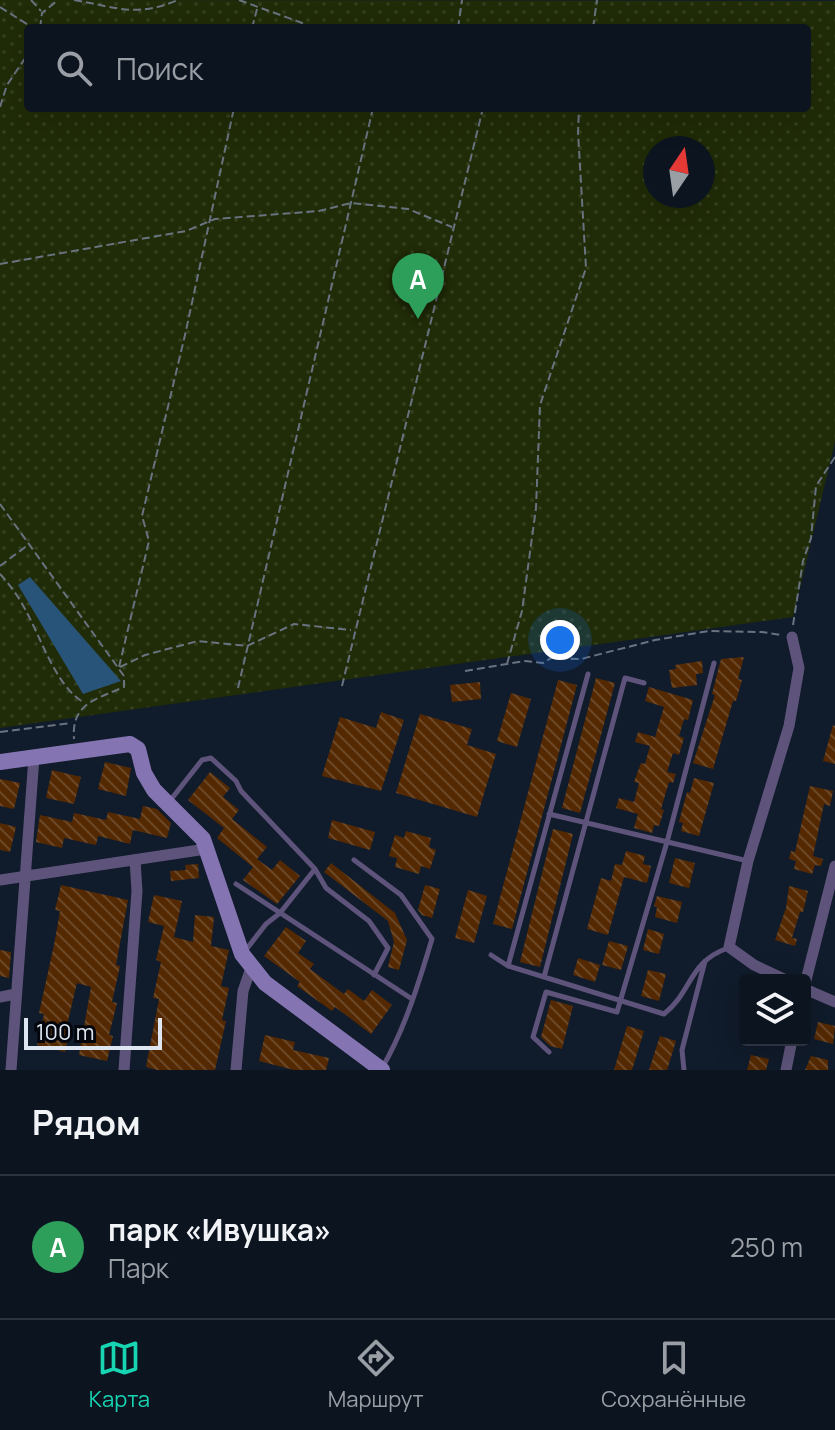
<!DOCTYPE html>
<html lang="ru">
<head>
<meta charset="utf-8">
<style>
  body { margin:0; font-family:Manrope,sans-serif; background:#151d29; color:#f1f3f6 }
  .controls { position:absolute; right:24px; bottom:24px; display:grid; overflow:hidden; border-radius:8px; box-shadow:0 8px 32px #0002 }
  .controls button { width:72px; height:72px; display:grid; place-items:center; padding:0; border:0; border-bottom:2px solid #2c333e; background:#0c1420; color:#f1f3f6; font:40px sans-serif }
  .compass { position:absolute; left:643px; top:136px; width:72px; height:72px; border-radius:50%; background:#0c1420; box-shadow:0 8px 32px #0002; rotate:13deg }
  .scale { position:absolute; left:24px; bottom:20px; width:138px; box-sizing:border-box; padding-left:8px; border:4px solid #dee6f1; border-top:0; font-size:22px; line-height:28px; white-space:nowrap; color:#dee6f1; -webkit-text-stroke:6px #03060c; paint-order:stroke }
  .you { position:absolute; left:560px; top:640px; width:28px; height:28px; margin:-20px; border:6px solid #fff; border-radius:50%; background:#1a73e8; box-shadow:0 0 0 12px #1a73e833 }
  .badge { display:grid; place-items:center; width:52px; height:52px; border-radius:50%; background:#17d5b2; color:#fff; font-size:26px; font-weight:700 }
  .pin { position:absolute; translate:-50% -66px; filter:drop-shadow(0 2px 4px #0008) }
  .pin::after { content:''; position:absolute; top:42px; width:28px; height:24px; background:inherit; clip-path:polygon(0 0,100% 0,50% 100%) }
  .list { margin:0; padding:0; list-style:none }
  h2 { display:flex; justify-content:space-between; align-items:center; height:104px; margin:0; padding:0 32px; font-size:34px }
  h2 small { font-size:26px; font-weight:400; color:#9a9ea5 }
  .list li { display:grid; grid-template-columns:52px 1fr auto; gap:24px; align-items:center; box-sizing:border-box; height:144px; padding:0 32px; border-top:2px solid #2c333e }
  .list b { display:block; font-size:30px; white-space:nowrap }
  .list p { margin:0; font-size:26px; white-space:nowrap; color:#9a9ea5 }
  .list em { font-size:26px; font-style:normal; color:#9a9ea5 }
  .icon { flex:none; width:44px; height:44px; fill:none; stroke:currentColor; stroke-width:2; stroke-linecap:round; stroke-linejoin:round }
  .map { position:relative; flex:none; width:835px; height:1070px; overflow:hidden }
  .search { position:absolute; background:#0c1420; box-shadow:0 8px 32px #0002; left:24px; right:24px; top:24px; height:88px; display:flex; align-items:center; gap:20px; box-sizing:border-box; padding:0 28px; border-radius:8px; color:#9a9ea5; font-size:30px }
  .sheet { height:248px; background:#0c1420 }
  nav { display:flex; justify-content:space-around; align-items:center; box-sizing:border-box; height:112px; border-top:2px solid #2c333e; background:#0c1420; font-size:22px; color:#9a9ea5 }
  nav a { display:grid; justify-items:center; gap:4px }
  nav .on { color:#17d5b2 }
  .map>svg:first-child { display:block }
  .park { fill:url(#park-dots); fill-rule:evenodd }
  .water { fill:#285479 }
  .building { fill:url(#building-back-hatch) }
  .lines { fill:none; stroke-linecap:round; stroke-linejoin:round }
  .path { stroke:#697380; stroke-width:2; stroke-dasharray:8 4; stroke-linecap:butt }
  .lane { stroke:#5e547b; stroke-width:5 }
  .street { stroke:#5e547b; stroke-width:11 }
  .secondary { stroke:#8574b2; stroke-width:16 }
</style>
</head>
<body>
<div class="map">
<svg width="835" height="1070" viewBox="0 0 835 1070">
  <defs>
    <pattern id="park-dots" width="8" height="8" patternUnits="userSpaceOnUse" patternTransform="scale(2)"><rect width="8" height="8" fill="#202b07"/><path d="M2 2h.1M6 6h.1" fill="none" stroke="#35401f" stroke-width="1.8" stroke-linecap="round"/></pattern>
    <pattern id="building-back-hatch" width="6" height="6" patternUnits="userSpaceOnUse" patternTransform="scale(2)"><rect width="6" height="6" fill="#542902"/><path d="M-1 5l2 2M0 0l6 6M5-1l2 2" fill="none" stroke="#6c4827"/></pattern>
  </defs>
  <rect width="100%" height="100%" fill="#101b2b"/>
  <!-- park -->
  <path class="park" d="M0,0L835,1V442L793,617L0,728ZM28,28H807V108H28ZM655,148H703V196H655Z"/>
  <!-- water -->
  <path class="water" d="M30,577L121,681L83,694L18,585Z"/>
  <!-- building -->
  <path class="building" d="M744,657L738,679L742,680L736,701H733L713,769L693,763L715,695L712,694L721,659Z
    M702,661L703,673L696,674L697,685L672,688L669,670L676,669L675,665Z
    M596,678L615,683L580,813L562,808Z
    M558,680L577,685L512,929L493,924Z
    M480,682L481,699L452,702L450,685Z
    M649,687L693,700L688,720L684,719L679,736L684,738L679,755L673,753L667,772L676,774L673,783L669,782L661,809L664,810L659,826L654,825L652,833L634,828L638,814L616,808L619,798L634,802L639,783L634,782L641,763L645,764L650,746L635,742L638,732L655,737L664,707L645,701Z
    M511,693L531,699L517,747L497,741Z
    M381,712L404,720L381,791L322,776L340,717L376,728Z
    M420,714L472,729L467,745L496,754L477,817L396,793Z
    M833,725L835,726V764L823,761Z
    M105,762L131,768L126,796L98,789Z
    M52,770L81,777L74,804L46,798Z
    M210,772L230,788L223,797L239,810L232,819L267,847L257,859L272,870L280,860L300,876L277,904L243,880L253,867L217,838L224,828L188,800Z
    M694,778L714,783L699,836L681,831L683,823L679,822L687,792L690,793Z
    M0,779L20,783L14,809L0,806Z
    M810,786L833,791L830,806L824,804L813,856L823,859L821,866L815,865L812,874L794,869L796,861L789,859L791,851L795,852Z
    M143,806L157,809L171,823L167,838L133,830L130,844L98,836L96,845L64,838L62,848L36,842L40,815L72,822L74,813L106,820L108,812L140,819Z
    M332,820L375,832L370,850L328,838Z
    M0,823L16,827L10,852L0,850Z
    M553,829L573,834L540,967L520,962Z
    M406,831L431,838L429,847L436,850L430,869L421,866L419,874L395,867L397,858L389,856L395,835L404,838Z
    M626,851L645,856L643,864L651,866L647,883L624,877L608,935L587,929L601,878L611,881L615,864L622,865Z
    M675,858L695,863L689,888L669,883Z
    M331,863L395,913L407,940L399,970L388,967L394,942L388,921L324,872Z
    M198,864L199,878L171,881L170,871L186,870L185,865Z
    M61,885L128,900L116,965L120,966L112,1002L117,1003L109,1035L113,1036L107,1061L79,1055L91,987L77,983L67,1025L71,1026L65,1052L37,1045L44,1014L39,1013L54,945L60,911L55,910Z
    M425,885L440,889L432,918L422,915L418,910Z
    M789,886L808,891L803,912H800L792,938L797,939L795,946L775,940L786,908Z
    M468,890L487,896L474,943L455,938Z
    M154,895L182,901L174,937L193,942L195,915L214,917L211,946L229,950L221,986L229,988L222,1020L226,1021L215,1070H157L146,1067L159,999L153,998L161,962L156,960L164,926L148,922Z
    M657,896L682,902L677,923L655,917L657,907L654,906Z
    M286,927L306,941L298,953L314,964L310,969L344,994L348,989L364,1001L372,990L392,1005L371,1034L335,1007L332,1011L297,986L300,982L264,956Z
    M648,929L664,934L659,954L643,950Z
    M609,941L628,946L621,970L602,965Z
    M0,950L11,952L9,978L0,976Z
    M578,958L600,965L595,982L573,975Z
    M648,970L666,974L659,1001L641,996Z
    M551,1000L573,1006L562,1049L550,1046L541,1037Z
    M818,1022L835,1026L833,1044L814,1039Z
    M627,1026L644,1031L632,1070H614Z
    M265,1035L295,1042L293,1050L329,1058L326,1070H294L259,1061Z
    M660,1036L676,1041L667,1070H649Z
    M751,1055L769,1059L766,1070H747Z
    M811,1056L828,1060V1070H805Z"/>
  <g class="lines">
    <!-- path -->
    <path class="path" d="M31,0L41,11
      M74,0C116,7 135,18 178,0
      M239,0L316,28
      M0,7L33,28
      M40,28L42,13L58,0
      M252,28L257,9
      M458,28L462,0
      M593,28L597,0
      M0,107L7,85L28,54
      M0,264L186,231L215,219L319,211L351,203L408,209L452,227
      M0,504L124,676V687C97,699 71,703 74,739
      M0,566L28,545
      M0,574C10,585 19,597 26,611C41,638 56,686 83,702
      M793,625L803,561L811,538L816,486L835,457
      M507,664L522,611L536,508L540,405L586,268L578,132L579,108
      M119,667L149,541L142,516L185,335L234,108
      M120,667L145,655L198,641L247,646L294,624L351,630
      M465,671L525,661L543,663L551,658L581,659L655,640L709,631L762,632L781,635
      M342,686L483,108
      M238,688L373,108
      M0,732L71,723"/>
    <!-- lane -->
    <path class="lane" d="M169,802L202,760L211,758L236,781L241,791L315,869L280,913L266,924L245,951
      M549,814L748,861
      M354,860L401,895L432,939C419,982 405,1029 382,1068
      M315,869L326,888L369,921L388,948L374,975
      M236,884L412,999
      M491,955L508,966L664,1014C693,991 688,962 728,948
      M508,966L588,674
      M544,977L625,678L644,683
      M549,1052L533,1037L546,992L617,1012L667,842L714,663
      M684,1070L682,1050L705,961"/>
    <!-- street -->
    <path class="street" d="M0,880L206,849
      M786,980L754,965L729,947L748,861L789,726L799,668L792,637
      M805,984L835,866
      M805,989L835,1002
      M0,997L16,994
      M11,1070L34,757
      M124,1070L137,891L135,860
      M236,1070L243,991L251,968
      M786,1070L792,1040"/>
    <!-- secondary -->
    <path class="secondary" d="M0,762L130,744L138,749L144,773L154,790L203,839L242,954L265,983L382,1070"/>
  </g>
</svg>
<div class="controls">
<button><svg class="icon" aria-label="layers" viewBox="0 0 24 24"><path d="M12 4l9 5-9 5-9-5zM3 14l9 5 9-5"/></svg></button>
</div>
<svg class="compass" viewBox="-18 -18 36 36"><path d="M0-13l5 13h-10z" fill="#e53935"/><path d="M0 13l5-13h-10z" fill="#9a9ea5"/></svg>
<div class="scale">100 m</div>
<div class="you"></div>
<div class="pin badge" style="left:418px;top:319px;background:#2e9e5b">A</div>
<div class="search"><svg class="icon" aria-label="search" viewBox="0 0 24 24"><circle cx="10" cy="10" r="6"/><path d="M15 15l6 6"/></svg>Поиск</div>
</div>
<section class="sheet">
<h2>Рядом<small></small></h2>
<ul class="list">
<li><span class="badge" style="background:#2e9e5b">A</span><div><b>парк «Ивушка»</b><p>Парк</p></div><em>250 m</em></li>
</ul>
</section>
<nav>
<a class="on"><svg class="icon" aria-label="map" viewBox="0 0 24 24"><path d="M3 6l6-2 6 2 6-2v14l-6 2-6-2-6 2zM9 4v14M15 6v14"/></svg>Карта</a>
<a><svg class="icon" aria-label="directions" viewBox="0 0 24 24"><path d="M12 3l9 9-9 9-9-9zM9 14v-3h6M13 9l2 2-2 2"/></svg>Маршрут</a>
<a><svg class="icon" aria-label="saved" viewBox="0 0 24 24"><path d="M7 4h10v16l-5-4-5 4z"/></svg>Сохранённые</a>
</nav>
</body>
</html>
